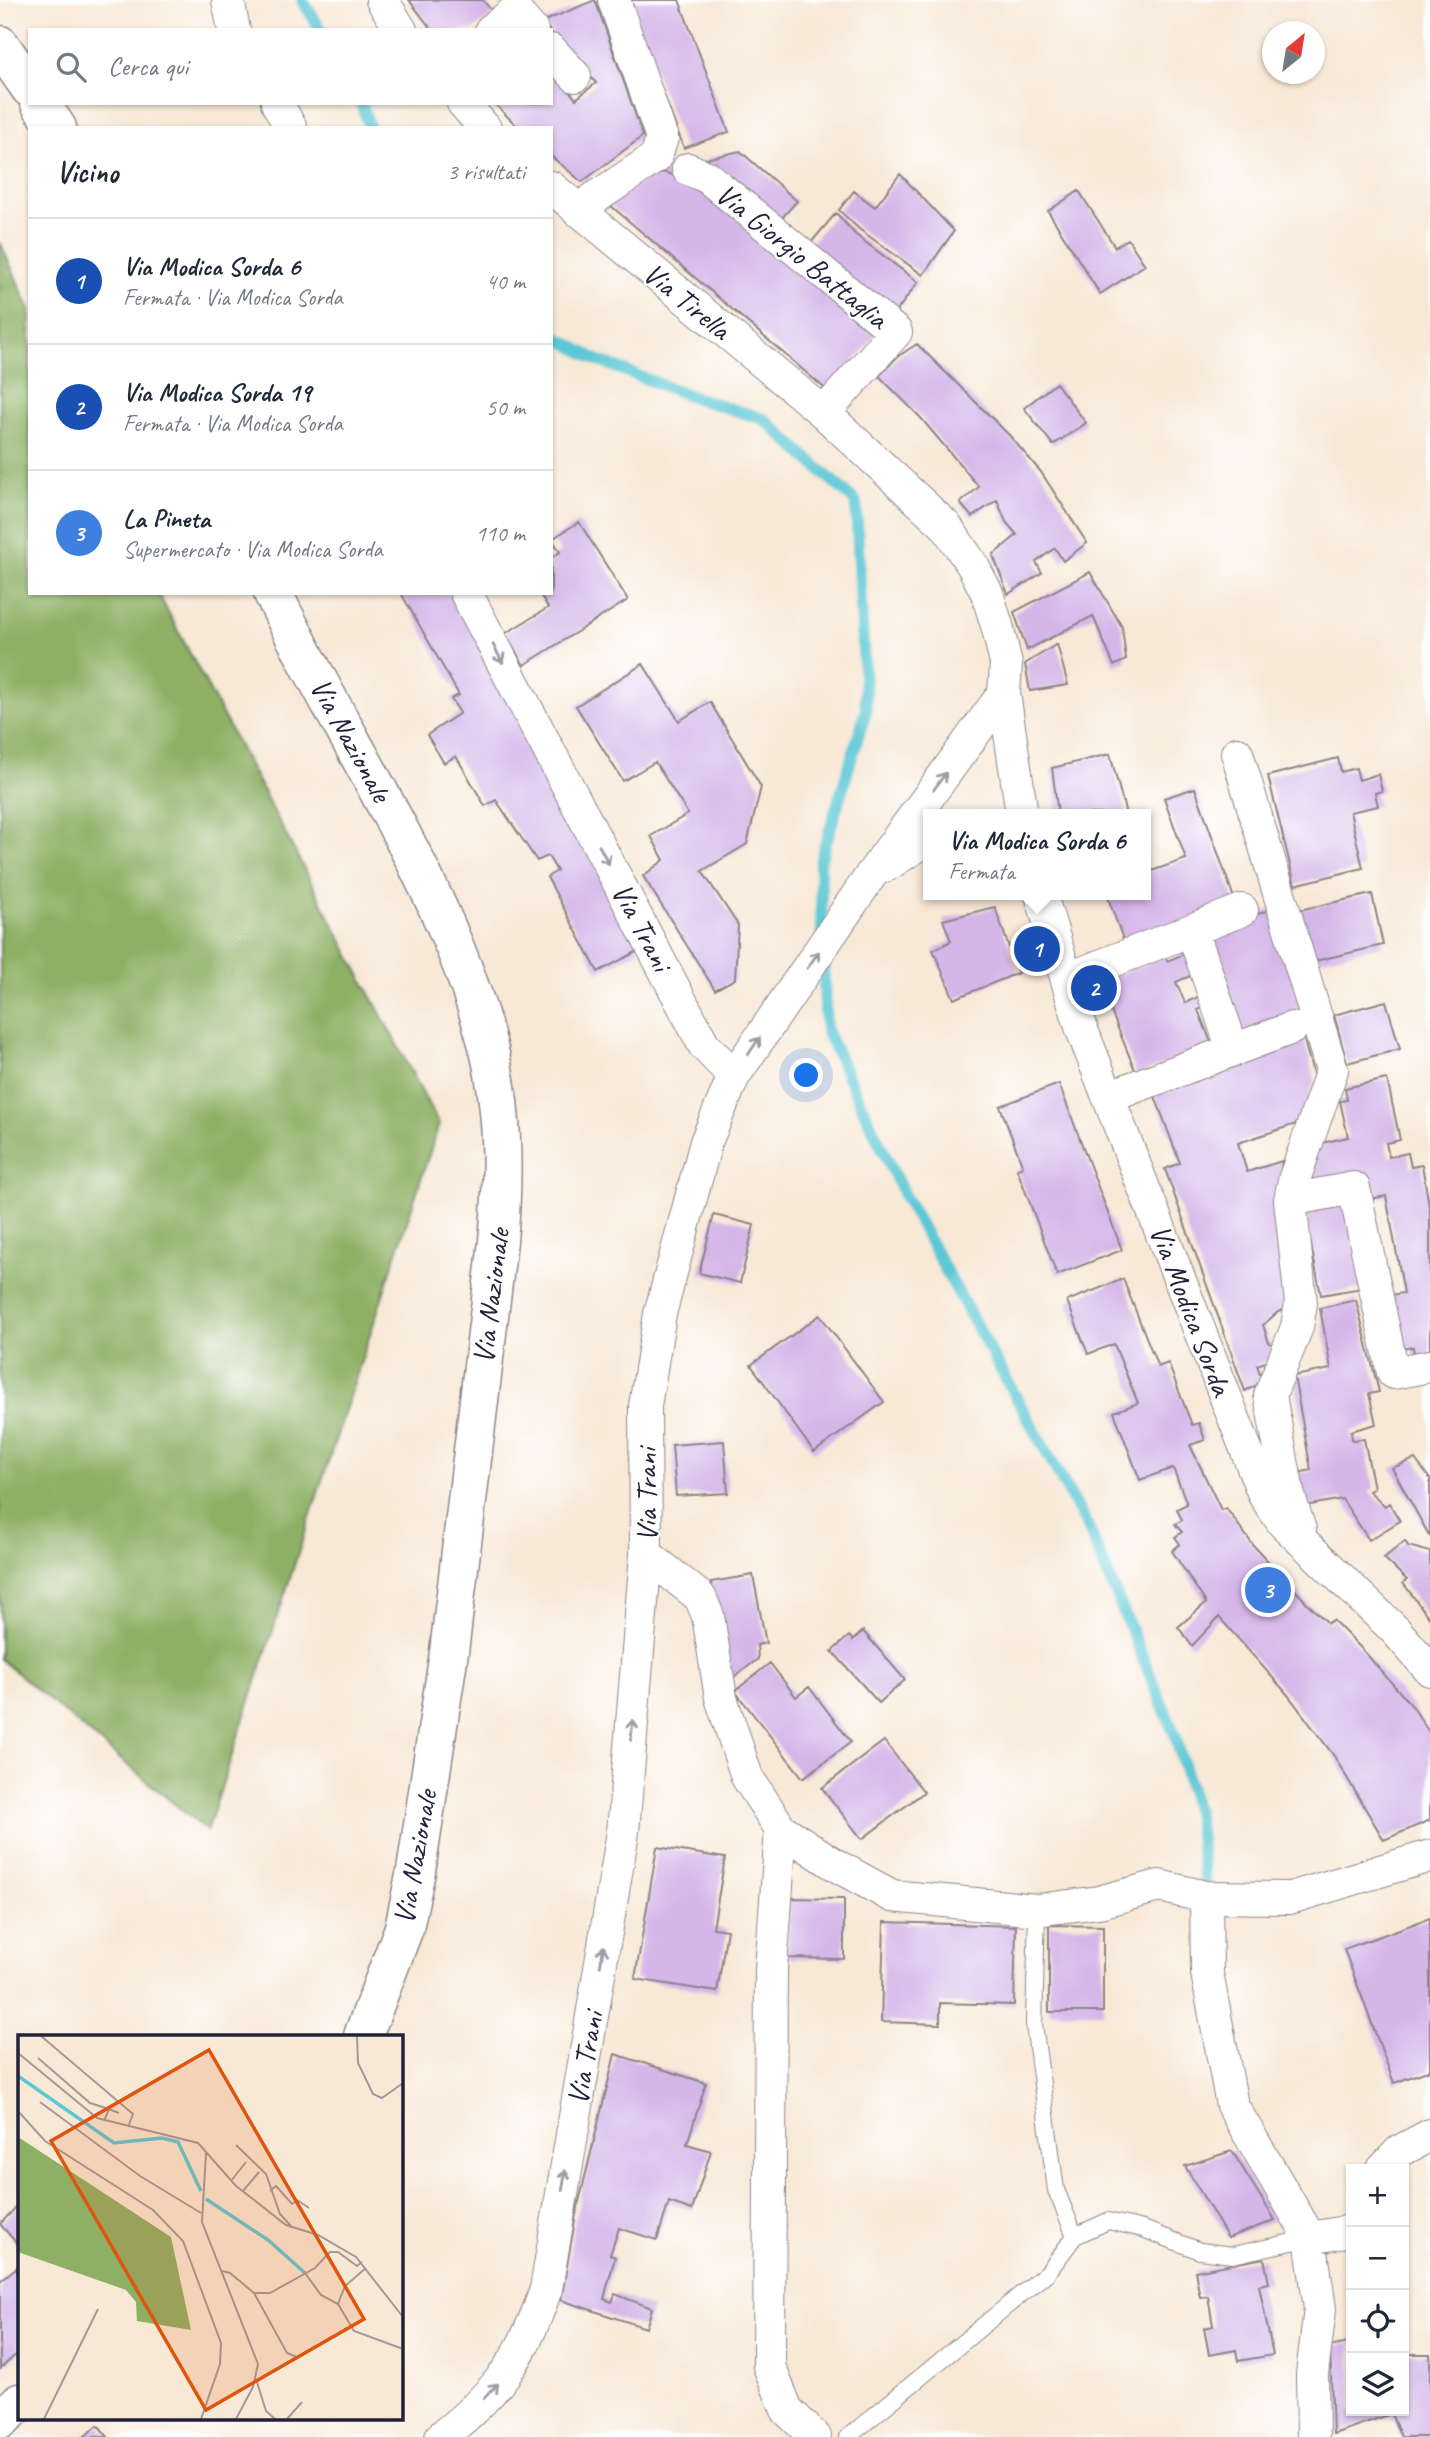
<!DOCTYPE html>
<html lang="it">
<head>
<meta charset="utf-8">
<style>
  body { margin:0; font-family:Caveat,sans-serif; background:#f6f6f7; color:#1f2937 }
  .controls { position:absolute; right:21px; bottom:21px; display:grid; overflow:hidden; border-radius:0px; box-shadow:0 2px 5px #0004 }
  .controls button { width:63px; height:63px; display:grid; place-items:center; padding:0; border:0; border-bottom:2px solid #e0e1e3; background:#fff; color:#1f2937; font:35px sans-serif }
  .compass { position:absolute; left:1262px; top:21px; width:63px; height:63px; border-radius:50%; background:#fff; box-shadow:0 2px 5px #0004; rotate:30deg }
  .you { position:absolute; left:807px; top:1076px; width:24px; height:24px; margin:-18px; border:5px solid #fff; border-radius:50%; background:#1a73e8; box-shadow:0 0 0 10px #1a73e833 }
  .badge { display:grid; place-items:center; width:46px; height:46px; border-radius:50%; background:#1f6fb2; color:#fff; font-size:23px; font-weight:700 }
  .pin { position:absolute; translate:-50% -50%; border:4px solid #fff; box-shadow:0 2px 7px #0006 }
  .popup { position:absolute; left:923px; top:809px; width:228px; height:91px; box-sizing:border-box; display:grid; place-content:center; border-radius:0px; background:#fff; filter:drop-shadow(0 2px 5px #0005); font-size:23px; white-space:nowrap; color:#747a83 }
  .popup b { font-size:26px; color:#1f2937 }
  .popup::after { content:''; position:absolute; left:50%; top:100%; margin-left:-14px; border:14px solid transparent; border-top-color:#fff }
  .list { margin:0; padding:0; list-style:none }
  h2 { display:flex; justify-content:space-between; align-items:center; height:91px; margin:0; padding:0 28px; font-size:30px }
  h2 small { font-size:23px; font-weight:400; color:#747a83 }
  .list li { display:grid; grid-template-columns:46px 1fr auto; gap:21px; align-items:center; box-sizing:border-box; height:126px; padding:0 28px; border-top:2px solid #e0e1e3 }
  .list b { display:block; font-size:26px; white-space:nowrap }
  .list p { margin:0; font-size:23px; white-space:nowrap; color:#747a83 }
  .list em { font-size:23px; font-style:normal; color:#747a83 }
  .icon { flex:none; width:38px; height:38px; fill:none; stroke:currentColor; stroke-width:2; stroke-linecap:round; stroke-linejoin:round }
  .map { position:relative; flex:none; width:1430px; height:2437px; overflow:hidden }
  .search { position:absolute; background:#fff; box-shadow:0 2px 5px #0004; left:28px; top:28px; width:525px; height:77px; display:flex; align-items:center; gap:18px; box-sizing:border-box; padding:0 24px; border-radius:0px; color:#747a83; font-size:26px }
  .panel { position:absolute; background:#fff; box-shadow:0 2px 5px #0004; left:28px; top:126px; width:525px; height:469px; border-radius:0px }
  .map>svg:first-child { display:block }
  .forest { fill:#8db065; stroke:#586950; stroke-width:2 }
  .lines { fill:none; stroke-linecap:round; stroke-linejoin:round }
  .stream { stroke:#5dc8d5; stroke-width:12 }
  .building { fill:#d4b6e9 }
  .lane-casing { stroke:#8d8588; stroke-width:18 }
  .street-casing { stroke:#8d8588; stroke-width:34 }
  .secondary-casing { stroke:#8d8588; stroke-width:41 }
  .lane { stroke:#fff; stroke-width:16 }
  .street { stroke:#fff; stroke-width:32 }
  .secondary { stroke:#fff; stroke-width:38 }
  .oneway { stroke:#9c9ca7 }
  .labels { text-anchor:middle; stroke-width:5; stroke-linejoin:round; paint-order:stroke }
  .street-label { font-size:30px; fill:#22223b; stroke:#fff }
  .inset-river { fill:none; stroke:#5dc8d5; stroke-width:3.5 }
  .inset-road { fill:none; stroke:#a29998; stroke-width:2 }
  .view { fill:#de560e; fill-opacity:0.15; stroke:#de560e; stroke-width:3.5 }
  .inset-edge { fill:none; stroke:#22223b; stroke-width:3.5 }
</style>
</head>
<body>
<div class="map">
<svg width="1430" height="2437" viewBox="0 0 1430 2437">
  <rect width="100%" height="100%" fill="#fff"/>
  <filter id="ink" filterUnits="userSpaceOnUse"><feTurbulence type="fractalNoise" baseFrequency=".0143" numOctaves="2"/><feDisplacementMap in="SourceGraphic" scale="14" xChannelSelector="R" yChannelSelector="G"/><feConvolveMatrix kernelMatrix="1 2 1 2 8 2 1 2 1" color-interpolation-filters="sRGB"/></filter>
  <filter id="wash" filterUnits="userSpaceOnUse"><feTurbulence type="fractalNoise" baseFrequency=".00686" numOctaves="4" result="noise"/><feDisplacementMap in="SourceGraphic" scale="28" xChannelSelector="R" yChannelSelector="G"/><feGaussianBlur stdDeviation="1.57" result="paint"/><feColorMatrix in="noise" values="0 0 0 0 0 0 0 0 0 0 0 0 0 0 0 0 0 1.4 0 .05"/><feComposite in="paint" operator="in"/></filter>
  <g filter="url(#wash)">
    <rect width="100%" height="100%" fill="#f8e8d6"/>
    <!-- forest -->
    <path class="forest" d="M0,242L30,310V593H158L439,1124L207,1831L0,1659Z"/>
    <g class="lines">
      <!-- stream -->
      <path class="stream" d="M302,0L321,30
        M361,103L370,128
        M551,334L597,360L696,398L764,419L856,502L866,711L820,862L822,934
        M823,956L826,1030L904,1195L1088,1527L1175,1735L1197,1815L1206,1894"/>
    </g>
    <g id="blocks">
      <!-- building -->
      <path class="building" d="M409,0H483L494,14L473,30H432Z
        M595,0L643,136L582,182L551,156V128H519L494,103H551V70L576,99L596,83L542,22Z
        M628,0H679L729,132L684,148Z
        M740,151L797,201L780,220L705,159Z
        M663,172L702,184L880,330L829,392L610,205L642,182Z
        M900,174L954,231L923,275L859,229L839,210L854,191L875,207Z
        M1079,191L1115,247L1128,239L1145,265L1100,294L1048,211Z
        M836,213L856,235L918,282L893,316L809,245Z
        M917,344L1009,435L1041,472L1087,543L1063,561L1055,548L1036,562L1042,573L1008,594L993,555L1017,535L1006,522L997,500L972,517L960,503L979,487L920,417L879,376L897,357Z
        M1056,383L1086,423L1053,445L1024,408Z
        M579,522L628,600L524,665L504,634L548,608L539,593H551V558L560,552L552,539Z
        M1090,572L1122,627L1126,660L1114,666L1093,616L1027,650L1014,612Z
        M401,593H453L640,950L598,972L547,877L557,871L548,856L537,861L496,800L485,806L456,756L444,763L427,735L460,713L451,699L459,695Z
        M1057,644L1068,685L1030,691L1025,664Z
        M643,664L679,721L710,702L761,787L747,844L702,871L738,925L735,979L715,990L643,876L664,860L651,836L688,814L655,762L623,781L576,706Z
        M1110,754L1126,814H1058L1052,768Z
        M1338,758L1341,772L1356,768L1359,780L1378,774L1382,791L1375,793L1378,806L1350,812L1363,868L1295,885L1268,776Z
        M1195,788L1236,904L1124,942L1107,895H1145L1146,873L1186,859L1164,798Z
        M1372,894L1383,945L1311,962L1299,910Z
        M995,907L1018,973L954,999L933,950L951,941L943,920Z
        M1274,908L1302,1014L1242,1036L1207,933Z
        M1189,952L1197,973L1176,982L1185,1003L1200,996L1204,1007L1198,1010L1212,1045L1137,1075L1099,982L1165,956L1167,961Z
        M1386,1001L1400,1049L1347,1063L1334,1015Z
        M1302,1033L1315,1080L1299,1123L1238,1143L1247,1172L1282,1161L1277,1200L1292,1307L1278,1312L1263,1325L1269,1343L1274,1345L1268,1361L1257,1365L1263,1382L1245,1391L1165,1169L1180,1163L1153,1091Z
        M1387,1079L1400,1140L1386,1143L1389,1157L1408,1153L1411,1167L1422,1165L1430,1211V1356L1415,1359L1413,1347L1394,1350L1384,1296L1404,1293L1386,1196L1366,1200L1303,1188L1321,1143L1348,1137L1340,1101L1347,1100L1345,1088Z
        M1059,1084L1122,1250L1057,1275L1017,1169L1023,1167L1000,1106Z
        M1345,1202L1362,1288L1321,1295L1304,1210Z
        M714,1215L754,1225L740,1283L699,1273Z
        M1123,1279L1158,1367L1168,1363L1192,1425L1199,1423L1205,1440L1190,1445L1221,1510L1226,1508L1253,1545L1309,1605L1328,1623L1333,1620L1361,1648L1413,1707L1430,1734V1820L1384,1840L1334,1756L1288,1695L1219,1617L1192,1646L1178,1627L1206,1603L1172,1551L1180,1544L1175,1537L1182,1532L1175,1524L1182,1520L1177,1509L1187,1504L1173,1468L1140,1480L1114,1412L1138,1403L1114,1344L1088,1354L1067,1301Z
        M1356,1300L1379,1392L1369,1394L1376,1424L1351,1431L1352,1440L1364,1439L1374,1488L1369,1491L1385,1506L1389,1503L1400,1521L1369,1540L1342,1499L1305,1506L1294,1474L1311,1470L1294,1376L1331,1369L1320,1308Z
        M820,1315L884,1402L814,1452L751,1365Z
        M724,1441L728,1493L676,1496L672,1445Z
        M1415,1459L1430,1479V1537L1392,1468Z
        M1405,1541L1408,1546L1430,1552V1619L1403,1583L1407,1580L1384,1558Z
        M753,1575L766,1643L757,1645L758,1659L730,1680L711,1582Z
        M863,1631L905,1680L879,1703L832,1651L849,1636L853,1640Z
        M770,1663L796,1697L809,1687L851,1742L803,1778L735,1691Z
        M884,1741L924,1792L862,1839L822,1788Z
        M657,1847L725,1858L713,1928L727,1930L717,1992L635,1979Z
        M789,1898L844,1899V1959L788,1958Z
        M1430,1918V2070L1394,2083L1344,1949Z
        M884,1922L1016,1926L1014,2005L940,2003V2024L881,2022Z
        M1049,1925L1103,1926V2012H1049Z
        M615,2054L706,2083L687,2144L711,2151L692,2210L669,2202L657,2240L619,2228L610,2255L615,2257L604,2299L612,2302L615,2294L652,2308L646,2328L561,2300L576,2214Z
        M1232,2151L1275,2220L1228,2238L1185,2166Z
        M19,2204V2246L0,2224Z
        M1264,2258L1269,2283L1259,2285L1273,2355L1238,2361L1236,2350L1209,2355L1204,2328L1213,2326L1208,2296L1200,2297L1195,2271Z
        M17,2267L19,2352L0,2369V2281Z
        M1351,2342V2411H1404V2354H1430V2437H1401L1391,2414L1333,2434L1330,2347Z
        M98,2425L108,2437H84Z"/>
    </g>
  </g>
  <g filter="url(#ink)">
    <use href="#blocks" fill-opacity="0" stroke="#8d8588" stroke-width="2"/>
    <g class="lines">
      <defs>
        <path id="lane" d="M1037,1910L1034,2024L1056,2190L1075,2236
          M848,2437L1048,2272L1075,2236L1108,2221L1143,2229L1200,2251L1233,2255L1310,2238"/>
        <path id="street" d="M228,0L234,30
          M382,0L401,30
          M491,30L515,11L532,30
          M551,50L575,76
          M277,103L291,128
          M463,103L485,128
          M688,169L707,177L896,332L824,413
          M551,187L824,413L946,526L973,566L987,593L998,629L1006,664L1004,693L1022,814
          M577,210L656,157L662,138L614,0
          M466,593L704,1045L734,1076
          M1237,753L1332,1070L1294,1180L1290,1200L1301,1303L1297,1327L1270,1395L1288,1493L1300,1530
          M884,867L928,839
          M1041,895L1082,1030L1264,1495L1283,1523L1395,1630L1430,1670
          M1192,930L1233,1050
          M1067,979L1242,910
          M1108,1097L1292,1028
          M1290,1200L1354,1188L1393,1373L1430,1366
          M646,1554L700,1597L708,1616L721,1698L747,1777L781,1829L837,1866L892,1896L1037,1910L1099,1902L1159,1886L1206,1897L1290,1898L1430,1856
          M781,1829L771,1970L769,2366L787,2410L815,2437
          M1206,1897L1207,1973L1232,2105L1310,2238L1320,2309L1312,2374L1313,2437
          M1383,2169L1400,2151L1430,2135
          M1310,2238L1351,2231
          M441,2437C499,2391 523,2358 546,2289L623,1832L646,1554L645,1406L660,1314L706,1142L734,1076L871,875L1004,693"/>
        <path id="secondary" d="M0,45L30,88
          M40,103L57,128
          M273,593C345,744 445,882 488,1046C504,1109 504,1177 498,1241L449,1652L416,1871L404,1928L363,2036
          M0,2420L19,2403"/>
      </defs>
      <!-- lane casing -->
      <use href="#lane" class="lane-casing"/>
      <!-- street casing -->
      <use href="#street" class="street-casing"/>
      <!-- secondary casing -->
      <use href="#secondary" class="secondary-casing"/>
      <!-- lane -->
      <use href="#lane" class="lane"/>
      <!-- street -->
      <use href="#street" class="street"/>
      <!-- secondary -->
      <use href="#secondary" class="secondary"/>
    </g>
    <!-- one-way arrows -->
    <defs><path id="oneway-shaft" d="M-6 0H5M1.5-3L5.5 0L1.5 3" fill="none" stroke-width="1.6" stroke-linecap="round" stroke-linejoin="round" transform="scale(1.75)"/></defs>
    <g class="oneway">
      <use href="#oneway-shaft" transform="translate(498 654) rotate(62)"/>
      <use href="#oneway-shaft" transform="translate(940 781) rotate(-54)"/>
      <use href="#oneway-shaft" transform="translate(604 855) rotate(62)"/>
      <use href="#oneway-shaft" transform="translate(813 960) rotate(-55)"/>
      <use href="#oneway-shaft" transform="translate(754 1046) rotate(-56)"/>
      <use href="#oneway-shaft" transform="translate(632 1730) rotate(-85)"/>
      <use href="#oneway-shaft" transform="translate(602 1956) rotate(-80)"/>
      <use href="#oneway-shaft" transform="translate(564 2180) rotate(-80)"/>
      <use href="#oneway-shaft" transform="translate(491 2391) rotate(-46)"/>
    </g>
  </g>
  <g class="labels">
    <!-- street labels -->
    <g class="street-label">
      <text transform="translate(802 256) rotate(39)" y="10">Via Giorgio Battaglia</text>
      <text transform="translate(687 301) rotate(39)" y="10">Via Tirella</text>
      <text transform="translate(351 740) rotate(61)" y="10">Via Nazionale</text>
      <text transform="translate(642 927) rotate(62)" y="10">Via Trani</text>
      <text transform="translate(491 1296) rotate(-83)" y="10">Via Nazionale</text>
      <text transform="translate(1191 1310) rotate(69)" y="10">Via Modica Sorda</text>
      <text transform="translate(646 1495) rotate(-90)" y="10">Via Trani</text>
      <text transform="translate(415 1857) rotate(-80)" y="10">Via Nazionale</text>
      <text transform="translate(585 2058) rotate(-80)" y="10">Via Trani</text>
    </g>
  </g>
  <!-- overview -->
  <g transform="translate(18 2035)">
    <rect width="385" height="385" fill="#f8e8d6"/>
    <path d="M0,102L153,202L173,295L119,286L118,267L108,255L0,217Z" fill="#8db065"/>
    <path class="inset-river" d="M0,41L96,108L144,103L160,107L183,156M188,164L250,205L287,238"/>
    <path class="inset-road" d="M23,1L115,79L110,92M339,1L340,28L355,59L364,63L385,48M0,18L79,83L180,108L218,151L268,190L300,200L338,222L385,282M20,23L72,68L91,74M22,67L122,141L183,178M0,76L27,106L135,175L165,206L203,308L202,329L183,384M86,86L91,74L101,78M218,110L248,139L262,179L273,191M188,118L184,187L240,329L235,352L218,384M213,146L228,127M225,156L241,137M252,156L258,151L274,169L279,165L291,173M204,236L212,238L236,258H252L297,233L312,217H320L339,231L344,227M287,238L303,260L320,269L336,296L385,314M236,258L269,318L281,323M320,269L327,251L348,233M238,344L248,376L257,384M26,384L80,274M269,384L284,367"/>
    <path class="view" d="M191,15L346,284L188,375L33,106Z"/>
    <rect width="385" height="385" class="inset-edge"/>
  </g>
</svg>
<div class="controls">
<button>+</button>
<button>−</button>
<button><svg class="icon" aria-label="locate" viewBox="0 0 24 24"><circle cx="12" cy="12" r="6"/><path d="M12 2v4M12 18v4M2 12h4M18 12h4"/></svg></button>
<button><svg class="icon" aria-label="layers" viewBox="0 0 24 24"><path d="M12 4l9 5-9 5-9-5zM3 14l9 5 9-5"/></svg></button>
</div>
<svg class="compass" viewBox="-18 -18 36 36"><path d="M0-13l5 13h-10z" fill="#e53935"/><path d="M0 13l5-13h-10z" fill="#747a83"/></svg>
<div class="you"></div>
<div class="pin badge" style="left:1037px;top:949px;background:#1a4fb4">1</div>
<div class="popup"><b>Via Modica Sorda 6</b>Fermata</div>
<div class="pin badge" style="left:1094px;top:988px;background:#1a4fb4">2</div>
<div class="pin badge" style="left:1268px;top:1590px;background:#3f7fe0">3</div>
<div class="search"><svg class="icon" aria-label="search" viewBox="0 0 24 24"><circle cx="10" cy="10" r="6"/><path d="M15 15l6 6"/></svg>Cerca qui</div>
<section class="panel">
<h2>Vicino<small>3 risultati</small></h2>
<ul class="list">
<li><span class="badge" style="background:#1a4fb4">1</span><div><b>Via Modica Sorda 6</b><p>Fermata · Via Modica Sorda</p></div><em>40 m</em></li>
<li><span class="badge" style="background:#1a4fb4">2</span><div><b>Via Modica Sorda 19</b><p>Fermata · Via Modica Sorda</p></div><em>50 m</em></li>
<li><span class="badge" style="background:#3f7fe0">3</span><div><b>La Pineta</b><p>Supermercato · Via Modica Sorda</p></div><em>110 m</em></li>
</ul>
</section>
</div>
</body>
</html>
